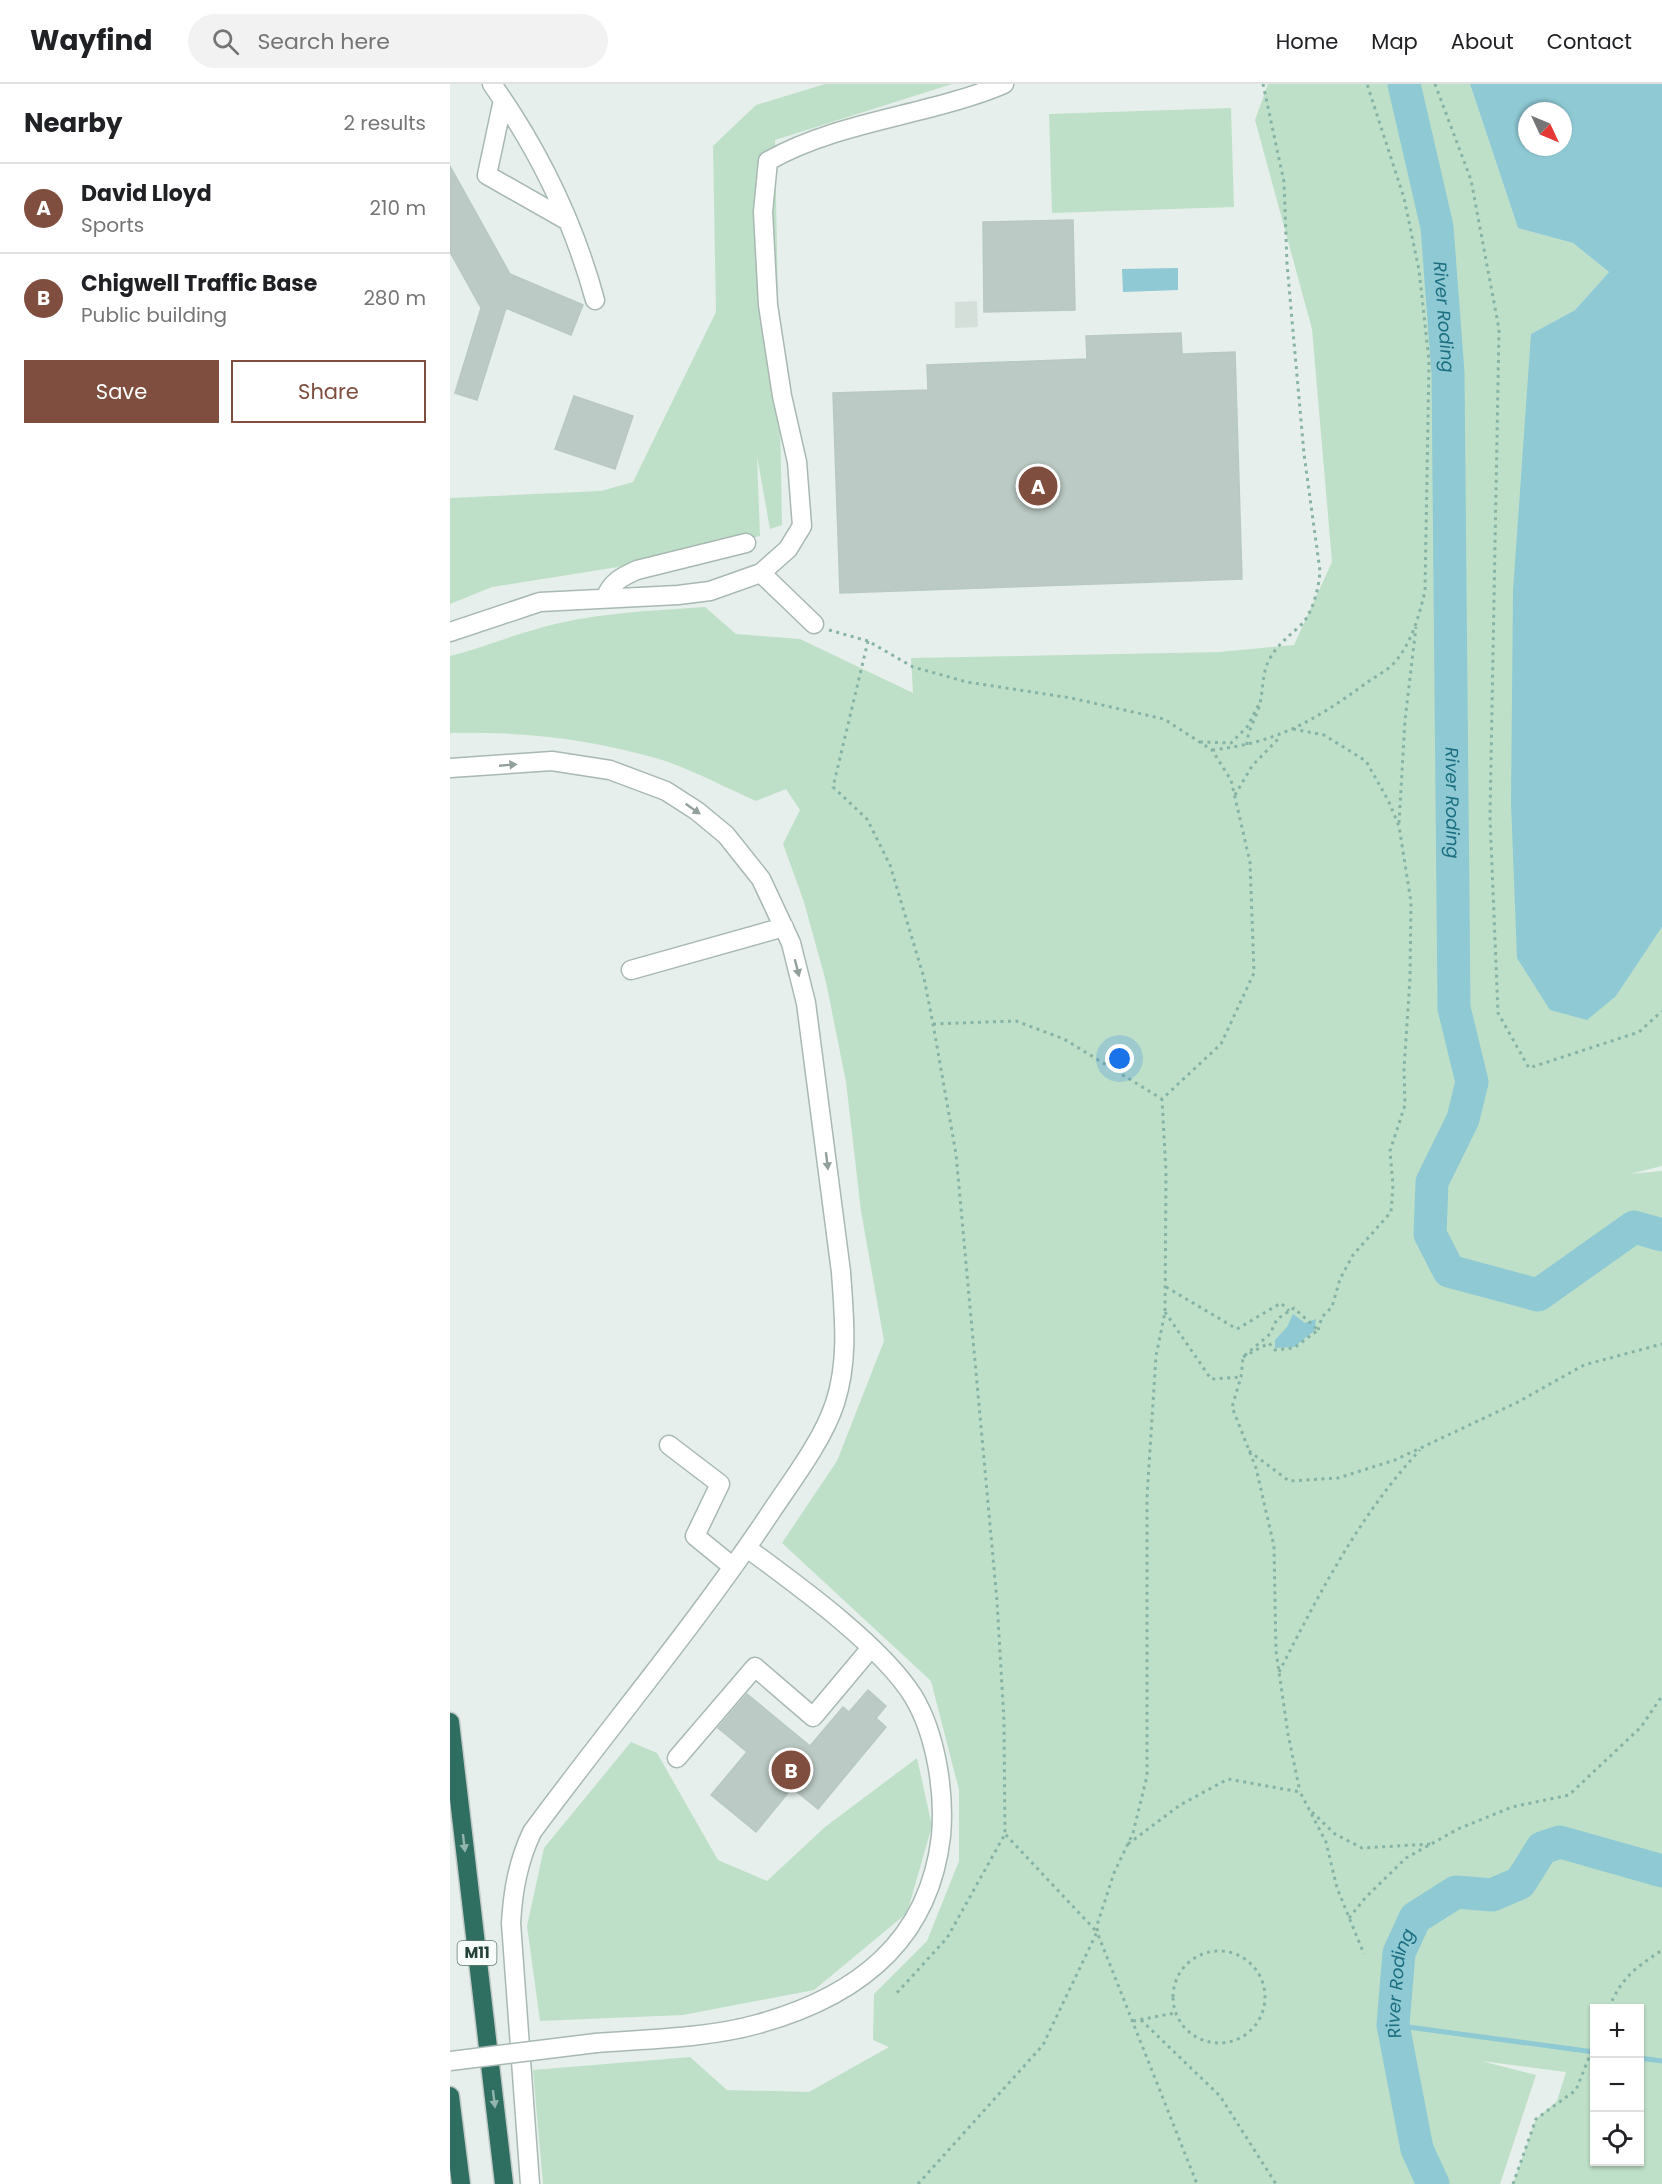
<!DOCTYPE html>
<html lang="en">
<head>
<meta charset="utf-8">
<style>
  body { margin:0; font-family:Poppins,sans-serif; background:#f2f2f2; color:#202124 }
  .controls { position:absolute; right:18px; bottom:18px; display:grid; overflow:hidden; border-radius:0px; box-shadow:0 2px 4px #0004 }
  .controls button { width:54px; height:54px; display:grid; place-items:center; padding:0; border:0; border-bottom:2px solid #e0e0e0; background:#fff; color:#202124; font:30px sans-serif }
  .compass { position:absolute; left:1068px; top:18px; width:54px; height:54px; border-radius:50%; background:#fff; box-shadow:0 2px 4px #0004; rotate:134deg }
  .you { position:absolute; left:670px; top:975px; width:21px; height:21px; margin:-15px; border:4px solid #fff; border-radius:50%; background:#1a73e8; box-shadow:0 0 0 9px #1a73e833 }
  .badge { display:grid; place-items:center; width:39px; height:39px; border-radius:50%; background:#7f4e3f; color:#fff; font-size:20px; font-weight:700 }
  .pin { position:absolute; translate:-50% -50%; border:3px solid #fff; box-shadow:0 2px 6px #0006 }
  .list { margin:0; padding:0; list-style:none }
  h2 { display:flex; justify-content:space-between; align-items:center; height:78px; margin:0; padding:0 24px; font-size:26px }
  h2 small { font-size:20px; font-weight:400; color:#757577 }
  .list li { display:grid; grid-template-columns:39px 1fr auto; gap:18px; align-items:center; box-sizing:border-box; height:90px; padding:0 24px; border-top:2px solid #e0e0e0 }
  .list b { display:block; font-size:22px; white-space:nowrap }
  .list p { margin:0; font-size:20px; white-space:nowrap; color:#757577 }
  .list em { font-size:20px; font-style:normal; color:#757577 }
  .actions { display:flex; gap:12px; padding:18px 24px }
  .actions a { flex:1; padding:14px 0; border:2px solid #7f4e3f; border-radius:0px; text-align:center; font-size:21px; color:#7f4e3f }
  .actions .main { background:#7f4e3f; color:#fff }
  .icon { flex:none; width:33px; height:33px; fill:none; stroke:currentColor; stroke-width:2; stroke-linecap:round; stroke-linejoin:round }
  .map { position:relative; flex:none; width:1212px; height:2100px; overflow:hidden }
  header { display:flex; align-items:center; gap:36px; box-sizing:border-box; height:84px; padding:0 30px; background:#fff; border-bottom:2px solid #e0e0e0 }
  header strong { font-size:28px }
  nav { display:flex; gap:33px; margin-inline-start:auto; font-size:21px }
  .search { width:420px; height:54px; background:#f2f2f2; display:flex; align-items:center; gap:15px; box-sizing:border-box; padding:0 21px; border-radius:33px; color:#757577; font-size:22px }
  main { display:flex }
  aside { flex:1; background:#fff }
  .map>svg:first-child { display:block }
  .built { fill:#d4dfda }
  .green { fill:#bfe0c8; fill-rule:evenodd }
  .water { fill:#8ec9d4; fill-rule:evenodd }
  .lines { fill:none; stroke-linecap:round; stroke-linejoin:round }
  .stream { stroke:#8ec9d4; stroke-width:5 }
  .river { stroke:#8ec9d4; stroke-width:33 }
  .building { fill:#bbcac4; stroke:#b8c9c2; stroke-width:1.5 }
  .minor-casing { stroke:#a8b8b2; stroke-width:21 }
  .highway-casing { stroke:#c2cac8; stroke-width:21 }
  .path { stroke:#86b3a5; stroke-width:3; stroke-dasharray:3 4.5; stroke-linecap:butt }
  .minor { stroke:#fff; stroke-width:18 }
  .highway { stroke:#2f6f62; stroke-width:18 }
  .minor-bridge-casing { stroke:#a8b8b2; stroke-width:21; stroke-linecap:butt }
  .minor-bridge { stroke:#fff; stroke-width:18 }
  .oneway { fill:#92a09c }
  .oneway2 { fill:#93b5ae }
  .labels { text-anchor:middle; stroke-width:4.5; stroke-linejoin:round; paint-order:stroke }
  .shield { fill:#f7fbf9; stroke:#637a73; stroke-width:1.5 }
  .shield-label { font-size:15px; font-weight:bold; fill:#24423a }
  .water-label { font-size:18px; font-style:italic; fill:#1c6f80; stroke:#f7fbf9 }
</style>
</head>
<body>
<header>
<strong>Wayfind</strong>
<div class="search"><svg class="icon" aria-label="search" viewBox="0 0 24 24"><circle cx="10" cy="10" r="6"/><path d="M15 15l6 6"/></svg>Search here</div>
<nav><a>Home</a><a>Map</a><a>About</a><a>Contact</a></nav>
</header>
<main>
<aside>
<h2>Nearby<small>2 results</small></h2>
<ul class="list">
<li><span class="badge">A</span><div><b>David Lloyd</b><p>Sports</p></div><em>210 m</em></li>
<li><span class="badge">B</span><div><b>Chigwell Traffic Base</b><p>Public building</p></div><em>280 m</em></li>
</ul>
<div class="actions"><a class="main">Save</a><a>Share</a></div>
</aside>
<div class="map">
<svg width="1212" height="2100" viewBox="0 0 1212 2100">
  <rect width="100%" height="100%" fill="#e6efeb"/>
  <!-- built -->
  <path class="built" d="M527,217L528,243L505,244V218Z"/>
  <!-- green -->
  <path class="green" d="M375,0H502L325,56L332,441L320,445L307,372L310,452L168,483L42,503L0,520V414L151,407L183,398L266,228L263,62L306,21Z
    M818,0H1020L1068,144L1123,159L1159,188L1125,226L1081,250L1166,912L1212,843V1082L1180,1090L1212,1087V2100H1063L1086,2035L1107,2017L1116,1988L1031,1977L1086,1991L1050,2100H93L83,1986L240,1973L277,2006L359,2008L439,1963L423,1956L424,1910L477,1857L509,1777V1706L481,1597L332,1459L387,1377L434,1257L411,1127L396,998L376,898L354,818L333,760L350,726L336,705L306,717C276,704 239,684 209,675C142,655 69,647 0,649V572C28,565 55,554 83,546C139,529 197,527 255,523L286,550L350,555L463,609L461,574L770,568L844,561L882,478L862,245L805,36ZM1144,1924H1190V2078H1144Z
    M781,24L784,123L602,129L599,30Z
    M181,1658L207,1669L268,1776L317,1797L375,1743L467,1674L482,1742L457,1829L364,1906L233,1931L90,1937L77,1842L94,1764Z"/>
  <!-- water -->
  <path class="water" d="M1020,0H1212V843L1166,912L1137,936L1100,926L1067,874L1061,719L1063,507L1081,250L1125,226L1159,188L1123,159L1068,144ZM1077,27H1113V63H1077Z
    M728,184V206L673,208L672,185Z
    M843,1230L855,1239L866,1235L864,1247L844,1263L825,1264V1256L837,1243Z"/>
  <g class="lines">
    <!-- stream -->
    <path class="stream" d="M943,1941L1144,1968
      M1190,1974L1212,1977"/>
    <!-- river -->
    <g class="river">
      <path id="s1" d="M954,0L987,143L998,289L1004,924L1022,998L1013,1035L982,1098L980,1150L999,1187L1088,1211L1184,1143L1212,1151"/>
      <path id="s2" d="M983,2100L967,2065L943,1941L949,1869L965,1834L1006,1808L1042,1811L1070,1799L1092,1764L1110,1758L1212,1787"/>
    </g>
  </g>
  <!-- building -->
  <path class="building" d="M0,82L60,190L133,221L121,251L56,224L27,316L5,309L31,224L0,168Z
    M623,136L625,226L534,228L533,138Z
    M731,249L732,270L785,268L792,495L390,509L383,309L478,306L477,281L637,275L636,252Z
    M124,312L183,332L165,385L105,365Z
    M418,1606L436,1622L426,1634L436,1643L368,1725L342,1704L306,1748L261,1711L297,1668L268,1644L297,1610L360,1662L393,1623L399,1628Z"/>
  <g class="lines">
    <defs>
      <path id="minor" d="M42,0C88,65 124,139 145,216
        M53,16L37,91L118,137
        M311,489L364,540
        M155,514C162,498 171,493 187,486L296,459
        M0,548L90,518L228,511L260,507L311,489L338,465L352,442L347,378L332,312L318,221L313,128L318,77C391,36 478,32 554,0
        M0,684L102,677L160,686L216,707L247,727L276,751L311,795L341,859L356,919L391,1188C394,1232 399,1276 385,1319C373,1356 343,1395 321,1428C247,1539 161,1641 82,1748C68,1778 63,1806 61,1839L80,2100
        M181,886L334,843
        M219,1361L270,1400L245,1452L283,1483
        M227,1674L305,1583L363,1633L420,1565
        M146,1959C197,1955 259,1954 308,1940C406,1913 479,1858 491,1752C495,1708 486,1650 463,1612C431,1561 346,1500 297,1464"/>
      <path id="highway" d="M0,1638L54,2100
        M0,2012L11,2100"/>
    </defs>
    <!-- minor casing -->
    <use href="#minor" class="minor-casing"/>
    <!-- highway casing -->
    <use href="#highway" class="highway-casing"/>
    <!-- path -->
    <path class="path" d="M985,0L1021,96L1049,245L1040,733L1048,929L1079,984L1189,948L1212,927
      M379,546L418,557L463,583L517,598L621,614L714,635L762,666L781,696L800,778L804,889L771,960L712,1015L716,1088L715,1228L706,1272L697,1413V1692L683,1749L664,1789L648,1838L647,1848L747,2100
      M418,557L383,703L417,735L440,781L474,894L483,940L506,1070L547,1517L554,1637L555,1750L497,1854L445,1911
      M843,645L874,651L916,677L938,716L949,742L961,818L960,894L954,985L955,1021L940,1067L943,1101L941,1128L903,1171L890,1195L882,1223L872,1233L868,1246
      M750,658L781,659L797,643L809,620
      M797,661C797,648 804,638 808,626C814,610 811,591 819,576C827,561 838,553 850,542C863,530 869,503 870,487L854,370L837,180L834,98L813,0
      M762,666C826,659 864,637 915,600C924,593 937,587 945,578C962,558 969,532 975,507L979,277L969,186L954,114L917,0
      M785,711L802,682L830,653
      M949,739L955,636L966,543
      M483,940L566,937L614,955L712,1015
      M716,1203L787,1245L831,1219L839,1227
      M715,1228L761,1295L791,1293
      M793,1273L819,1259L825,1266L844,1264L868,1246L844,1224L827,1235L820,1250L793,1273L791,1293L782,1323L806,1384L824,1462L826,1567L838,1650L850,1708
      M799,1367L839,1397L888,1394L945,1376L1066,1319L1134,1281L1212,1260
      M829,1588C869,1510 910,1430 970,1366
      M862,1728L885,1750L912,1764L981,1760
      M678,1760L730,1721L778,1695L850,1708L876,1758L887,1804L914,1870
      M899,1834L916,1813L956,1774L1008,1745L1062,1723L1119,1711L1191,1643L1212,1612
      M723 1913a46 46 0 1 1 92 0a46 46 0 1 1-92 0Z
      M1159,1924C1171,1894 1185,1884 1212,1866
      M691,1936L770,2012L826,2100
      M683,1937L725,1929
      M468,2100L593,1961L647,1848L555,1750
      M1063,2100L1086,2035L1126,2006L1144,1961"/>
    <!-- minor -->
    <use href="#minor" class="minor"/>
    <!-- highway -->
    <use href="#highway" class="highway"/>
    <defs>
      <path id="minor-bridge" d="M0,1977L146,1959"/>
    </defs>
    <!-- minor-bridge casing -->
    <use href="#minor-bridge" class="minor-bridge-casing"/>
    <!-- minor-bridge -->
    <use href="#minor-bridge" class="minor-bridge"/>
  </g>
  <!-- one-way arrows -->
  <defs><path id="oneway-solid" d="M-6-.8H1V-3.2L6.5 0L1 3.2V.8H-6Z" transform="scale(1.5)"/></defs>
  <g class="oneway">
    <use href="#oneway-solid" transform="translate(58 681) rotate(-5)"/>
    <use href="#oneway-solid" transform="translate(243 725) rotate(35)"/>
    <use href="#oneway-solid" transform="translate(347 884) rotate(76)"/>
    <use href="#oneway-solid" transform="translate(377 1077) rotate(83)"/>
  </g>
  <g class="oneway2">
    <use href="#oneway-solid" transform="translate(14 1759) rotate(83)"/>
    <use href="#oneway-solid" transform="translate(44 2015) rotate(83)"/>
  </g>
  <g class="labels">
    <!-- shield labels -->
    <rect class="shield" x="7.5" y="1857" width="39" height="24" rx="4.5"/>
    <g class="shield-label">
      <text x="27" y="1874">M11</text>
    </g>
    <!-- water labels -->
    <g class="water-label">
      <text dy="6" stroke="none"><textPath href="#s1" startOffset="237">River Roding</textPath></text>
      <text dy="6" stroke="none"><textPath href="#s1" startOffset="723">River Roding</textPath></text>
      <text dy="6" stroke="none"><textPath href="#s2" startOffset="207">River Roding</textPath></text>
    </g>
  </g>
</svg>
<div class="controls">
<button>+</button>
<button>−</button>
<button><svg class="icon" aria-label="locate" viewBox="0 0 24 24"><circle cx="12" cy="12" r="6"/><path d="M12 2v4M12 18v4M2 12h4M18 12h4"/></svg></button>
</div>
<svg class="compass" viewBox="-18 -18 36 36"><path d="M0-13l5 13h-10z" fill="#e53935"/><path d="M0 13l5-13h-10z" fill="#757577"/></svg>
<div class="you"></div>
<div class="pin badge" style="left:588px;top:402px">A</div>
<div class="pin badge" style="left:341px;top:1686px">B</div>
</div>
</main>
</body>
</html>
